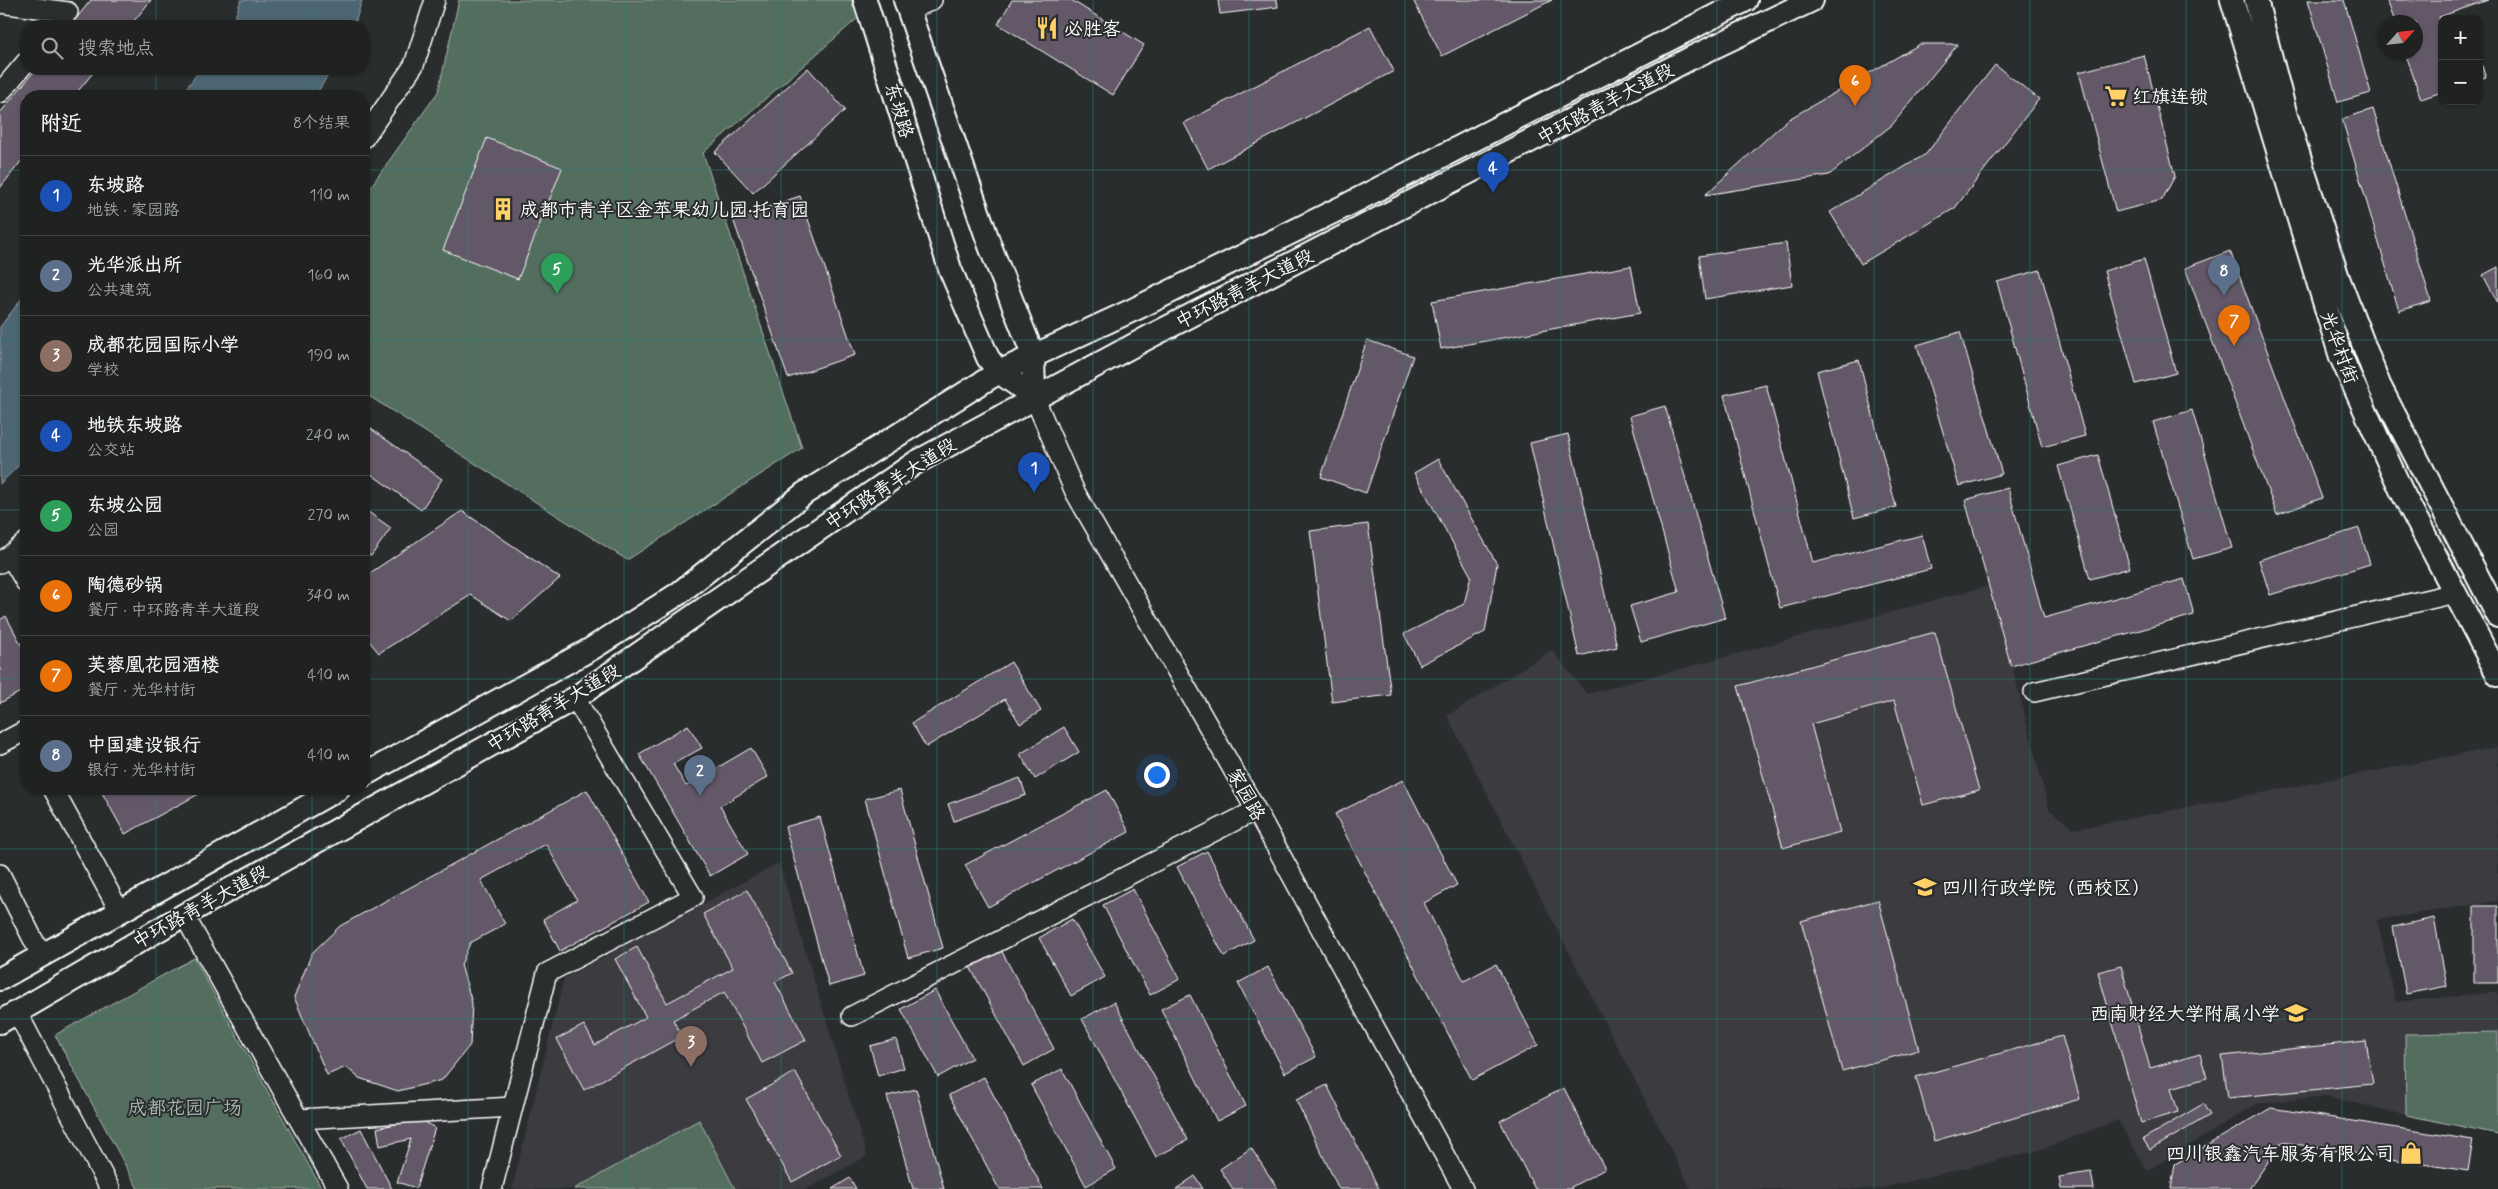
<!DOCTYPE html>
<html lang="zh">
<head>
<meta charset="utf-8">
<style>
  body { margin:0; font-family:Mynerve,"LXGW WenKai TC",sans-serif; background:#282a2a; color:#f1f3f6 }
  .controls { position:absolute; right:15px; top:15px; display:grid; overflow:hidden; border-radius:10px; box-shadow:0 1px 4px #0004 }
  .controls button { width:45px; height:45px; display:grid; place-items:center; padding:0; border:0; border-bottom:1px solid #3d3f40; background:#202222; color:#f1f3f6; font:25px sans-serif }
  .compass { position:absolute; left:2378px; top:15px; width:45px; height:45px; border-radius:50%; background:#202222; box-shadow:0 1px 4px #0004; rotate:63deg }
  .you { position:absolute; left:1156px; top:774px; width:18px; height:18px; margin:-12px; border:4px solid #fff; border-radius:50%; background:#1a73e8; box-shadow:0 0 0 8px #1a73e833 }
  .badge { display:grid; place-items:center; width:32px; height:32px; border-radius:50%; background:#8c9099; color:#fff; font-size:16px; font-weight:700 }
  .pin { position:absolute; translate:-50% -41px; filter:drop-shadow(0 1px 2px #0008) }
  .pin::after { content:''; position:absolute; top:26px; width:18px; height:15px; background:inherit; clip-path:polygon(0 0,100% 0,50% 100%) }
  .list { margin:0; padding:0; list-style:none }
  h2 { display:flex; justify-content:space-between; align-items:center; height:65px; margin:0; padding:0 20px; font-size:21px }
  h2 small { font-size:16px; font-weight:400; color:#a2a4a5 }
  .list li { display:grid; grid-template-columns:32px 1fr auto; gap:15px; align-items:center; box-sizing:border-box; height:80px; padding:0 20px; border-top:1px solid #3d3f40 }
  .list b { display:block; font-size:19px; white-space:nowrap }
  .list p { margin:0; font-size:16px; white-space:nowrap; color:#a2a4a5 }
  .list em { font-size:16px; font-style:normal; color:#a2a4a5 }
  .icon { flex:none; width:28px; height:28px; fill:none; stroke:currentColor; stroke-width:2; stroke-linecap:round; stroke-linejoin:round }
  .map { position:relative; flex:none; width:2498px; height:1189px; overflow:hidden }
  .search { position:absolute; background:#202222; box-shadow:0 1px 4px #0004; left:20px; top:20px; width:350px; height:55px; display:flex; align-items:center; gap:12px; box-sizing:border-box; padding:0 18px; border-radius:20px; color:#a2a4a5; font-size:19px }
  .panel { position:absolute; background:#202222; box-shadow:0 1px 4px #0004; left:20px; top:90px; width:350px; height:705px; border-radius:20px }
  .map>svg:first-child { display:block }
  .built { fill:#3b3a3f }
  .green { fill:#536e5e; stroke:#a9b6ae }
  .water { fill:#4e6673; stroke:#95a3ab }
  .building { fill:#635867; stroke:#fff }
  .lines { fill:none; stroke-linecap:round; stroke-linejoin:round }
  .minor-casing { stroke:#fff; stroke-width:22 }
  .major-casing { stroke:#fff; stroke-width:26 }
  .minor { stroke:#2a2d2e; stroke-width:19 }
  .major { stroke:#2a2d2e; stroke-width:22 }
  .grid { fill:none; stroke:#27847c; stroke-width:1; stroke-opacity:0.55 }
  .labels { text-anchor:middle; stroke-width:4; stroke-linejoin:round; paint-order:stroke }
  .poi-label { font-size:19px; fill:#fff; stroke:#2a2d2e; text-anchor:start }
  .street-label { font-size:19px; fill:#fff; stroke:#2a2d2e }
  .park-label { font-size:19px; fill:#a9b6ae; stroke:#2a2d2e }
</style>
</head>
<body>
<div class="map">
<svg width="2498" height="1189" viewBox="0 0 2498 1189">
  <rect width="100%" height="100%" fill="#2a2d2e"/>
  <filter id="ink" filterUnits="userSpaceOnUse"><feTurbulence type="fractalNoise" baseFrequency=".02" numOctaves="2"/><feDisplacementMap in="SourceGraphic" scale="10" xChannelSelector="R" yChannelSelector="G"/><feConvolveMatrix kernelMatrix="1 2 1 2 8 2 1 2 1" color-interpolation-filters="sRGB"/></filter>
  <g filter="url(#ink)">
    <!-- built -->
    <path class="built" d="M1991,585L2049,809L2074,829L2498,747V901L2377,920L2396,1002L2498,992V1032L2405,1034L2406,1115L2326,1096L2257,1104L2147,1171L2118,1120L2040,1150L1878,1189H1691L1447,716L1552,650L1587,694Z
      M779,863L867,1156L807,1189H512L564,978Z"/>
    <!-- green -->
    <path class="green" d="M459,0H851L858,18L703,153L802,448L627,560L364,393V196L438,92Z
      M194,958L322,1189H138L55,1035Z
      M2498,1032V1134L2406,1115L2405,1034Z
      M699,1120L735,1189H574Z"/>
    <!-- water -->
    <path class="water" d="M241,0H362L354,26H232Z
      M201,69H332L315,96H180Z
      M26,293V458L0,484V327Z"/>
    <!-- building -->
    <path class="building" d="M91,0H151L130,26H70Z
      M1012,0H1071L1144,45L1113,95L998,24Z
      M1218,0H1277L1278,7L1220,14Z
      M1418,0H1552L1442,56L1414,2Z
      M2308,0H2344L2371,93L2338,102Z
      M2387,0H2488L2439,17L2442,25V92L2421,99L2405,52H2416V22H2395Z
      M1370,26L1394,71L1208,169L1184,123Z
      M1920,44H1958L1892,125L1829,175L1705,195L1787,120Z
      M2144,55L2175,176L2162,200L2116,212L2079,72Z
      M2479,58L2486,77L2479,79Z
      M1995,65L2039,99L1955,208L1861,264L1830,212L1926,154Z
      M808,68L845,110L753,193L715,152Z
      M36,69H96L74,96H26V155L0,188V113Z
      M2373,109L2431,301L2399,311L2342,119Z
      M487,138L562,168L518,279L443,250Z
      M800,196L855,355L788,378L733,219Z
      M1786,243L1792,285L1705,299L1699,256Z
      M2230,251L2322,498L2277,515L2185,268Z
      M2144,259L2176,373L2136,384L2104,271Z
      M1631,266L1640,313L1441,349L1432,301Z
      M2498,267V303L2483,275Z
      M2040,270L2085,436L2042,447L1997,282Z
      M1960,332L2002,474L1959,486L1917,345Z
      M1367,340L1413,356L1366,493L1321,477Z
      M1859,360L1896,507L1854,518L1817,371Z
      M1766,385L1813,563L1922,535L1931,569L1780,608L1724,395Z
      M1665,406L1725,618L1641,642L1630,606L1679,592L1630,416Z
      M2192,410L2232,548L2193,559L2153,422Z
      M364,424L442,479L421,510L364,469Z
      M1568,434L1617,647L1579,656L1530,443Z
      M2098,455L2130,568L2090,579L2058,466Z
      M1438,459L1497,564L1485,632L1420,665L1404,634L1464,604L1471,576L1414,473Z
      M2008,488L2044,618L2184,579L2194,615L2011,666L1965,500Z
      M364,509L391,528L371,556L364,551Z
      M462,511L560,578L511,621L471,595L379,653L364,635V577Z
      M1368,524L1391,695L1332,702L1310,531Z
      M2359,528L2370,564L2270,595L2259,560Z
      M6,616L26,654V689L0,703V620Z
      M1935,632L1979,790L1923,805L1894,701L1811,724L1840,832L1783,848L1738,686Z
      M1011,662L1041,711L1020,724L1005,699L926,747L912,723Z
      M688,725L702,748L673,764L686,786L751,748L768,777L720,806L748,854L710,876L639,754Z
      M1064,727L1079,752L1035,779L1020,754Z
      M1020,778L1026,795L954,821L948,804Z
      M1403,780L1457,885L1424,903L1464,981L1496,964L1538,1045L1472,1080L1335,814Z
      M100,789H208L125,834Z
      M587,790L649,902L560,951L543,919L577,900L546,844L481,880L505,924L470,943L461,965L472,1003L470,1045L442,1080L398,1091L359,1078L346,1067L327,1075L294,997L312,953L340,926Z
      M900,790L943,948L908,958L865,799Z
      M1107,790L1129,832L988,907L965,865Z
      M820,817L864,976L829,986L785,827Z
      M1207,851L1254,940L1224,956L1177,867Z
      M1133,889L1180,979L1150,995L1103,905Z
      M747,890L792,973L775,982L806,1040L762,1063L724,992L673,1020L682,1036L584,1090L557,1039L584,1025L595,1045L646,1017L615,959L637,947L667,1003L733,968L703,914Z
      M1878,900L1919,1050L1842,1071L1801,921Z
      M2474,906H2498V983H2474Z
      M2434,918L2447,986L2406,994L2393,927Z
      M1072,919L1105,977L1071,996L1039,938Z
      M1000,948L1054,1049L1024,1066L969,965Z
      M2121,966L2150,1068L2200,1054L2207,1078L2171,1088L2178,1112L2141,1123L2098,972Z
      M1268,967L1316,1057L1285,1073L1238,983Z
      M935,990L972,1058L938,1077L901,1009Z
      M1190,995L1246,1106L1217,1121L1161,1009Z
      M1114,1002L1188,1140L1156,1157L1082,1019Z
      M2062,1036L2080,1099L1934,1141L1916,1077Z
      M896,1039L904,1068L878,1076L870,1046Z
      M2366,1041L2373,1084L2228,1098L2222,1056Z
      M1062,1069L1116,1169L1086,1186L1031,1085Z
      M795,1072L841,1155L792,1182L746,1099Z
      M984,1077L1043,1189H999L949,1095Z
      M1327,1085L1379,1189H1339L1296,1100Z
      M1564,1088L1605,1169L1571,1187L1572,1189H1535L1500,1121Z
      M916,1089L944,1189H913L887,1096Z
      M2203,1104L2210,1115L2150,1150L2143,1139Z
      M2271,1108L2473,1140L2468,1171L2282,1142L2249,1189H2171L2175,1164Z
      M420,1119L435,1128L416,1188L397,1182L411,1139L380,1146L377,1128Z
      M361,1129L392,1189H367L341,1139Z
      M1251,1148L1278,1189H1233L1220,1169Z
      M2091,1172L2094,1189H2061L2059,1177Z
      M1195,1176L1203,1189H1176Z
      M850,1178L856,1189H832Z"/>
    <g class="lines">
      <defs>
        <path id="minor" d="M0,3L68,12
          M908,11L932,0
          M0,93L26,62
          M364,138L414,65L435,0
          M1034,397L1075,492L1256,810L1463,1189
          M10,556L26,583
          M0,563L26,542
          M2034,692L2455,593
          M0,744L26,730
          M53,789L119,910
          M0,874L41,955
          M184,915L338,1189
          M17,1012L110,1189
          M852,1016L1256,810
          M299,1119L513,1107
          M492,1189L547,973L693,897L575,698"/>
        <path id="major" d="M865,0L950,269L988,358L999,372L1034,397
          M905,0L990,246L1033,355L1034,397
          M2232,0L2341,357L2401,490L2498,675
          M2256,0L2286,116L2338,278L2379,385L2498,616
          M364,775L591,649L678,594L805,493L999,372L1135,309L1349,204L1746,0
          M0,979L338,789
          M0,1022L184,915L575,698L915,463L1149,337L1689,59L1812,0"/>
      </defs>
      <!-- minor casing -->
      <use href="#minor" class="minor-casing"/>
      <!-- major casing -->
      <use href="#major" class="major-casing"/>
      <!-- minor -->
      <use href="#minor" class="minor"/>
      <!-- major -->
      <use href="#major" class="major"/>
    </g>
  </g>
  <!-- grid -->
  <path class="grid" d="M156,0V26M312,0V26M468,0V1189M624,0V1189M781,0V1189M937,0V1189M1093,0V1189M1249,0V1189M1405,0V1189M1561,0V1189M1717,0V1189M1874,0V1189M2030,0V1189M2186,0V1189M2342,0V1189M156,69V96M312,69V96M0,170H26M364,170H2498M0,340H26M364,340H2498M0,510H26M364,510H2498M0,679H26M364,679H2498M156,789V1189M312,789V1189M0,849H2498M0,1019H2498"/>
  <!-- icons -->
  <defs>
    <symbol id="restaurant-bare" viewBox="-9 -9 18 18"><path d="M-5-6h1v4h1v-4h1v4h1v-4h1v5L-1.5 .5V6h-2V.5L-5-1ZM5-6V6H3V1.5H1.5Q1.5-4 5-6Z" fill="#ffd166" stroke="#2a2d2e" stroke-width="2.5" paint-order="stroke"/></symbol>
    <symbol id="supermarket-bare" viewBox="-9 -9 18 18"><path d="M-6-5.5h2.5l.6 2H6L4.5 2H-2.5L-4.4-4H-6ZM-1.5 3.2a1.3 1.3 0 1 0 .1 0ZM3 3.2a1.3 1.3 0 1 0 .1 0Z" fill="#ffd166" stroke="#2a2d2e" stroke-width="2.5" paint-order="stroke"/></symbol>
    <symbol id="building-bare" viewBox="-9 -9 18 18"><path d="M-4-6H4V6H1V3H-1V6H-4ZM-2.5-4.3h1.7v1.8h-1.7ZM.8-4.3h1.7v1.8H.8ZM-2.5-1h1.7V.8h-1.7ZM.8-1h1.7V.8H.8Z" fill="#ffd166" stroke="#2a2d2e" stroke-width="2.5" paint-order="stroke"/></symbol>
    <symbol id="university-bare" viewBox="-9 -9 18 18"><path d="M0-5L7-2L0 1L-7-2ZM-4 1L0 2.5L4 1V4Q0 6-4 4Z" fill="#ffd166" stroke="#2a2d2e" stroke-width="2.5" paint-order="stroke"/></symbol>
    <symbol id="school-bare" viewBox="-9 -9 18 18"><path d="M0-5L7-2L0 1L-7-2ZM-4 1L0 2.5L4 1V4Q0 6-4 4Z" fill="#ffd166" stroke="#2a2d2e" stroke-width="2.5" paint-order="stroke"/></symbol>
    <symbol id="shop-bare" viewBox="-9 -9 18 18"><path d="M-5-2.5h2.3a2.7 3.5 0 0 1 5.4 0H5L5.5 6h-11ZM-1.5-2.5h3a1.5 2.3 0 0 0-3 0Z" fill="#ffd166" stroke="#2a2d2e" stroke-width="2.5" paint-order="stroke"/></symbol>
  </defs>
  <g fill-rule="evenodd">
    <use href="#restaurant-bare" x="1031" y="12" width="32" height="32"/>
    <use href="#supermarket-bare" x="2100" y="80" width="32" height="32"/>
    <use href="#building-bare" x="487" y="193" width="32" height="32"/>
    <use href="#university-bare" x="1909" y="871" width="32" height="32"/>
    <use href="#school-bare" x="2280" y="997" width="32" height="32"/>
    <use href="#shop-bare" x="2395" y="1137" width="32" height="32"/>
  </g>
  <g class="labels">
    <!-- poi labels -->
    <g class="poi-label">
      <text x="1064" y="35">必胜客</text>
      <text x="2132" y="103">红旗连锁</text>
      <text x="520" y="216">成都市青羊区金苹果幼儿园·托育园</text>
      <text x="1942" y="894">四川行政学院（西校区）</text>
      <text x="2280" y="1020" text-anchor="end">西南财经大学附属小学</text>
      <text x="2394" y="1160" text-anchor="end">四川银鑫汽车服务有限公司</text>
    </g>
    <!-- street labels -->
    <g class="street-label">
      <text transform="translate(1605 103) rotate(-28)" y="7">中环路青羊大道段</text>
      <text transform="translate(900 110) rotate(73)" y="7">东坡路</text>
      <text transform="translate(1244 288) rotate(-27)" y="7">中环路青羊大道段</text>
      <text transform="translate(2340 347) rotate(70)" y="7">光华村街</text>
      <text transform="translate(890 483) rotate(-33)" y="7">中环路青羊大道段</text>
      <text transform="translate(553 707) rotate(-31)" y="7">中环路青羊大道段</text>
      <text transform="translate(1247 794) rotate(61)" y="7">家园路</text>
      <text transform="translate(200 906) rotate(-29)" y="7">中环路青羊大道段</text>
    </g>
    <!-- park labels -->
    <g class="park-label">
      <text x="185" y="1114">成都花园广场</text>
    </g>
  </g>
</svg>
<div class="controls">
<button>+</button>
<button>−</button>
</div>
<svg class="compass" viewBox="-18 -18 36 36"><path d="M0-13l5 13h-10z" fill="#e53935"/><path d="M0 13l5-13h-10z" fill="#a2a4a5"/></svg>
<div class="you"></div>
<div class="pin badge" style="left:1034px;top:493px;background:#1a4fb4">1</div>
<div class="pin badge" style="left:700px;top:796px;background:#5c6f8a">2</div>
<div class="pin badge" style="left:691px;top:1067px;background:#8d6e63">3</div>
<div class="pin badge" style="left:1493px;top:193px;background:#1a4fb4">4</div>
<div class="pin badge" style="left:557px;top:294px;background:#2e9e5b">5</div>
<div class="pin badge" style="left:1855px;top:106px;background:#e8710a">6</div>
<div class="pin badge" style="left:2234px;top:346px;background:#e8710a">7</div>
<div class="pin badge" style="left:2224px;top:296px;background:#5c6f8a">8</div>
<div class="search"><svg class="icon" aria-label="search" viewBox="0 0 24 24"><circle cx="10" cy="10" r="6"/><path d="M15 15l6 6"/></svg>搜索地点</div>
<section class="panel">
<h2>附近<small>8个结果</small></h2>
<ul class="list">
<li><span class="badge" style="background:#1a4fb4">1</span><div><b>东坡路</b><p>地铁 · 家园路</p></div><em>110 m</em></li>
<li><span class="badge" style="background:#5c6f8a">2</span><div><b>光华派出所</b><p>公共建筑</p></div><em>160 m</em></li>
<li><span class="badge" style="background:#8d6e63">3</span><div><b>成都花园国际小学</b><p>学校</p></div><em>190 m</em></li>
<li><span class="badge" style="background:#1a4fb4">4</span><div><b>地铁东坡路</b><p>公交站</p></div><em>240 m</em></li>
<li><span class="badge" style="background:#2e9e5b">5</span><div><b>东坡公园</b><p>公园</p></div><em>270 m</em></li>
<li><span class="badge" style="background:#e8710a">6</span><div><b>陶德砂锅</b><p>餐厅 · 中环路青羊大道段</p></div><em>340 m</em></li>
<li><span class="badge" style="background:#e8710a">7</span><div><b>芙蓉凰花园酒楼</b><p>餐厅 · 光华村街</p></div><em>410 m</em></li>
<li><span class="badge" style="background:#5c6f8a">8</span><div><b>中国建设银行</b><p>银行 · 光华村街</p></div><em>410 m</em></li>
</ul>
</section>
</div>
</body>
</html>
